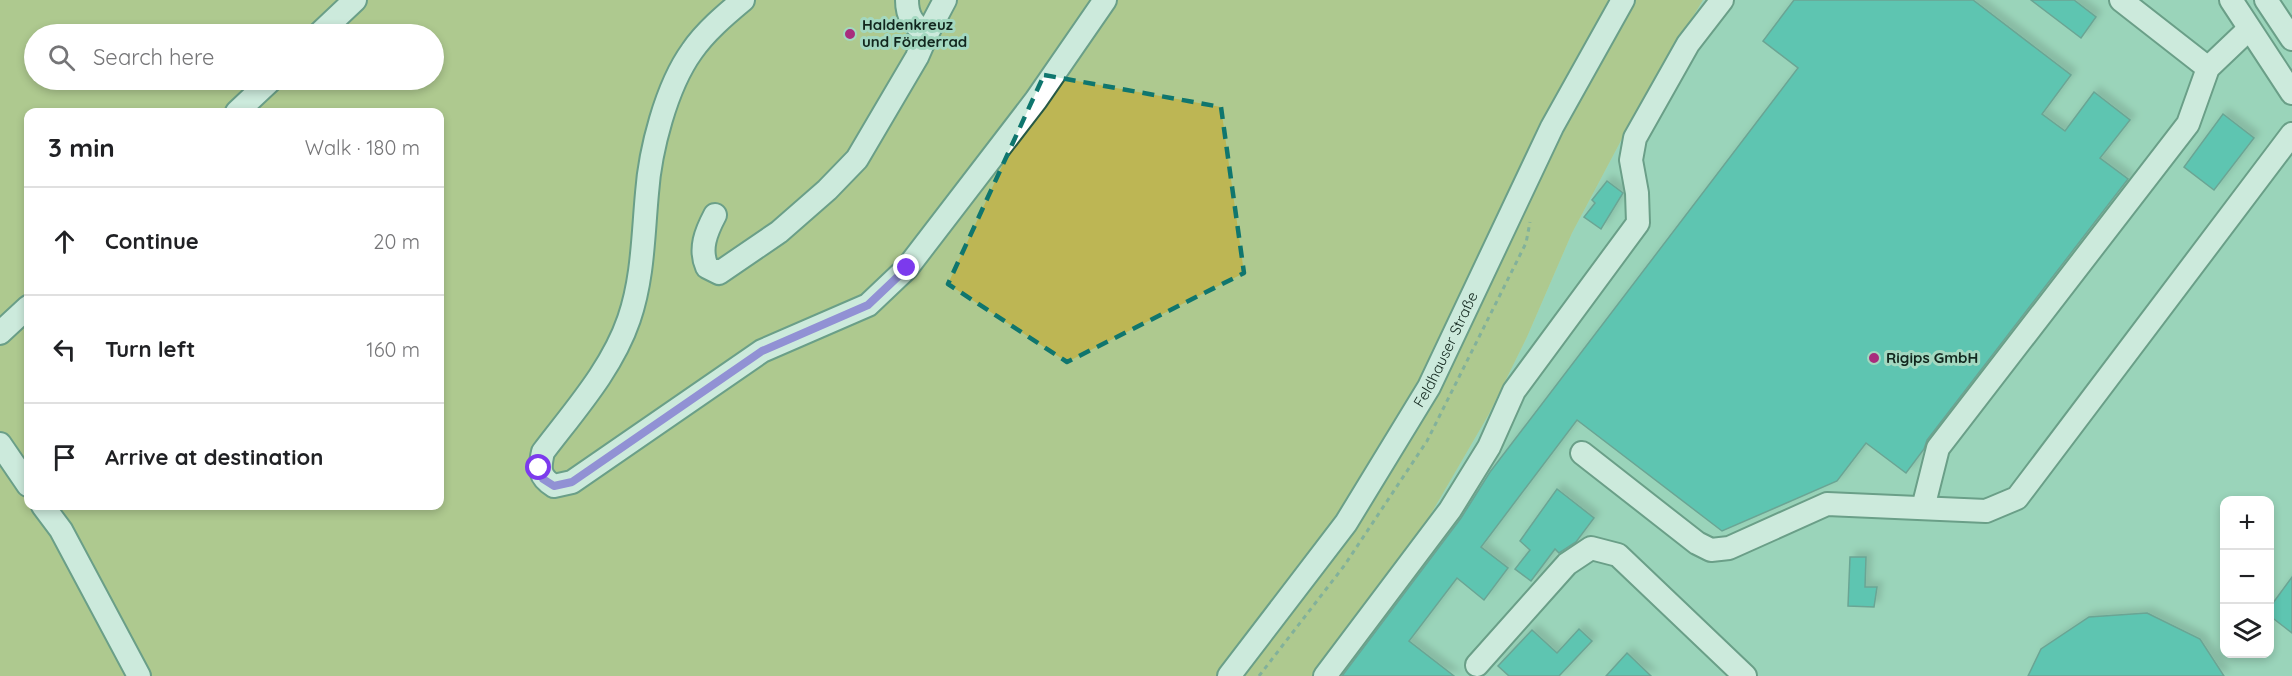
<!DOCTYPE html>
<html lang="en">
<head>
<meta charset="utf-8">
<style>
  body { margin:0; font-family:Quicksand,sans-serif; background:#f2f2f2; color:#202124 }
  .controls { position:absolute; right:18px; bottom:18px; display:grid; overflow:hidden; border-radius:12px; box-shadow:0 3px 9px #0003 }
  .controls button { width:54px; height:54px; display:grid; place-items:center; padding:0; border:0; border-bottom:2px solid #e0e0e0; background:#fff; color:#202124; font:30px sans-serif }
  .stop { position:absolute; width:18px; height:18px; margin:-14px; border:4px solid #7c3aed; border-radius:50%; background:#fff }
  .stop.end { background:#7c3aed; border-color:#fff; box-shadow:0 2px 6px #0008 }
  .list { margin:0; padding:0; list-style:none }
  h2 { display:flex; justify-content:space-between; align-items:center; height:78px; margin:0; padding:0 24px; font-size:26px }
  h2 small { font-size:20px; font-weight:400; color:#757577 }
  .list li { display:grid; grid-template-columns:39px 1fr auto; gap:18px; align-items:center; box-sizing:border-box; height:108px; padding:0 24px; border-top:2px solid #e0e0e0 }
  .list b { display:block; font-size:22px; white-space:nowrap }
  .list em { font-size:20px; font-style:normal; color:#757577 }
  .icon { flex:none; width:33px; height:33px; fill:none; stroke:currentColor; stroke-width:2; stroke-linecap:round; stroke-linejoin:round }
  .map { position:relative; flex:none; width:2292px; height:676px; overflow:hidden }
  .search { position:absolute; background:#fff; box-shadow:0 3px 9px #0003; left:24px; top:24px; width:420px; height:66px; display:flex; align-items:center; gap:15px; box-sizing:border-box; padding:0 21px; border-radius:33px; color:#757577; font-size:22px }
  .panel { position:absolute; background:#fff; box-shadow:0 3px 9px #0003; left:24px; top:108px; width:420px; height:402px; border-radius:12px }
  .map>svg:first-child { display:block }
  .built { fill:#91cfb3; fill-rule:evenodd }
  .green { fill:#bdb654; fill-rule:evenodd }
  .building { fill:#0daea1; stroke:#27665f; stroke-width:1.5; filter:url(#shadow) }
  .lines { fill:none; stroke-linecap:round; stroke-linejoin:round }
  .minor-casing { stroke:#275945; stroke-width:26 }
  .path { stroke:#5b806f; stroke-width:3; stroke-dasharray:4.5 4.5; stroke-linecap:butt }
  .minor { stroke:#fff; stroke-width:22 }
  .route { stroke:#7c3aed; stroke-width:8 }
  .marked { fill:none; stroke:#0f766e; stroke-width:4.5; stroke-dasharray:12 8; stroke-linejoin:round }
  .poi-dot { fill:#a82c7d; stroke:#a3d8c0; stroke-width:2 }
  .labels { text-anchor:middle; stroke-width:6; stroke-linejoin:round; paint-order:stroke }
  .poi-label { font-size:15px; font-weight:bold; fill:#12271e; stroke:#a3d8c0; text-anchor:start }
  .street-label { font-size:15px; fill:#12271e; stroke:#a3d8c0 }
</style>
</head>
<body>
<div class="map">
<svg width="2292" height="676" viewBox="0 0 2292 676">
  <defs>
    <filter id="shadow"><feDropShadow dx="5.5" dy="-5.5" stdDeviation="3" flood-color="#0004"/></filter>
  </defs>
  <rect width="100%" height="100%" fill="#a3d8c0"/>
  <!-- built -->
  <path class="built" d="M1703,0H2292V676H1313L1428,519L1489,414L1527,337L1572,233L1641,103ZM2224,500H2270V654H2224Z"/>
  <!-- green -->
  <path class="green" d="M0,0H1703L1641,103L1572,233L1527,337L1489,414L1428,519L1313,676H0ZM34,34H434V80H34ZM28,112H440V506H28Z"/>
  <!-- building -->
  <path class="building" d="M1794,0H1973L2071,75L2042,114L2065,131L2094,92L2130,120L2100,158L2128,179L1927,440L1924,449L1906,473L1866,443L1837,481L1722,531L1577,420L1481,547L1508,568L1484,600L1457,578L1409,641L1454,676H1342L1461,518L1490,472L1798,68L1763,41Z
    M2031,0H2074L2096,17L2081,38Z
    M2223,114L2254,138L2214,190L2184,167Z
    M1607,181L1623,193L1601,229L1584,217L1595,203L1592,200Z
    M1557,489L1594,518L1576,542L1559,553L1555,549L1531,581L1515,569L1530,550L1520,541Z
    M1850,557H1866L1865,587H1877L1874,607L1848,606Z
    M2292,577V633L2270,616V607Z
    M2147,613L2200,639L2224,676H2028L2041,649L2089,617Z
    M1579,629L1592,641L1559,676H1509L1498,666L1532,630L1557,653Z
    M1627,653L1651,676H1606Z"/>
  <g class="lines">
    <defs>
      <g id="minor">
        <path d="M743,0C725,15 705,32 692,51C666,87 650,151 647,193C643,236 643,278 629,319C612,369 574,411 543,452C539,469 539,477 554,486L572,482L762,351L868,305L907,268L1036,100L1105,0"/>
        <path d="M2121,0L2208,68"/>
        <path d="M2231,0L2292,93"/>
        <path d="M2266,0L2292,39"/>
        <path d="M319,34L355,0"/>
        <path d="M927,34L945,0"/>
        <path d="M237,112L271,80"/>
        <path d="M715,215C706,232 699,249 707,267L719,273L779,232L827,190L857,159L917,57L927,34C913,24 907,17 907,0"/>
        <path d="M0,333L28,307"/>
        <path d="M0,444L28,485"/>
        <path d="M1582,453L1697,543L1711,550L1729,548L1827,504L1986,511L2017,498L2292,134"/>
        <path d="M43,506L61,530L139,676"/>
        <path d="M1923,508L1938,448L2188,124L2208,68L2249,29"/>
        <path d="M1477,665L1567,564L1591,548L1618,555L1745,676"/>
        <path id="s1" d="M1229,676L1346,523L1429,387L1552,127L1623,0"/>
        <path d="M1325,676L1450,510L1489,447L1514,391L1638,223L1637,193L1631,160L1635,138L1688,44L1722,0"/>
      </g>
    </defs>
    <!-- minor casing -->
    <use href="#minor" class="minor-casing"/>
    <!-- path -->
    <path class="path" d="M1259,676L1344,566L1427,441L1526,243L1530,222"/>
    <!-- minor -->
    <use href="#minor" class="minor"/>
  </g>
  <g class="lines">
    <!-- route -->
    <path class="route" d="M539,468L543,479L554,486L572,482L762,351L868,305L907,268"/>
  </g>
  <!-- marked area -->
  <path d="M0 0H2292V676H0ZM1044,75L1221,107L1244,273L1067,362L948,284Z" fill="#a3d8c0" fill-opacity=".55" fill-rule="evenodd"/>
  <path class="marked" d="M1044,75L1221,107L1244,273L1067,362L948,284Z"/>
  <!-- markers -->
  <g class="poi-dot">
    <circle cx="850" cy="34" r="6"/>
    <circle cx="1874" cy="358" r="6"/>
  </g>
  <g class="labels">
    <!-- poi labels -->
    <g class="poi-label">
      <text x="862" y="30">Haldenkreuz<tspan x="862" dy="17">und Förderrad</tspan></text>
      <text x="1886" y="363">Rigips GmbH</text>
    </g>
    <!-- street labels -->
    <g class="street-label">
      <text dy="5" stroke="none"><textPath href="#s1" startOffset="393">Feldhauser Straße</textPath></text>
    </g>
  </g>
</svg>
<div class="controls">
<button>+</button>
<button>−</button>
<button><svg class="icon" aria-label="layers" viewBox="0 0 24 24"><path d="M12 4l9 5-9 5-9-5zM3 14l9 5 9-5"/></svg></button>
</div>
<div class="stop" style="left:539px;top:468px"></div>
<div class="stop end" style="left:907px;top:268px"></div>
<div class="search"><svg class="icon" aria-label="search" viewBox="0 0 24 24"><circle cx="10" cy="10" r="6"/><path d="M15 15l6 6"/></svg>Search here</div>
<section class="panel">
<h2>3 min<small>Walk · 180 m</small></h2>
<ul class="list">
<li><svg class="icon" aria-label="ahead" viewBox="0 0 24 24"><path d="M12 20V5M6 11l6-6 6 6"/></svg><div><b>Continue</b></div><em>20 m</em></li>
<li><svg class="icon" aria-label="left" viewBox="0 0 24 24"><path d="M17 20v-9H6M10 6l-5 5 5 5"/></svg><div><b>Turn left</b></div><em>160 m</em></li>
<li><svg class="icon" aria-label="arrive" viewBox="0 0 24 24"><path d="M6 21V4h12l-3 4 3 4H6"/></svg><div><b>Arrive at destination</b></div></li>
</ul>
</section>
</div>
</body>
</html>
